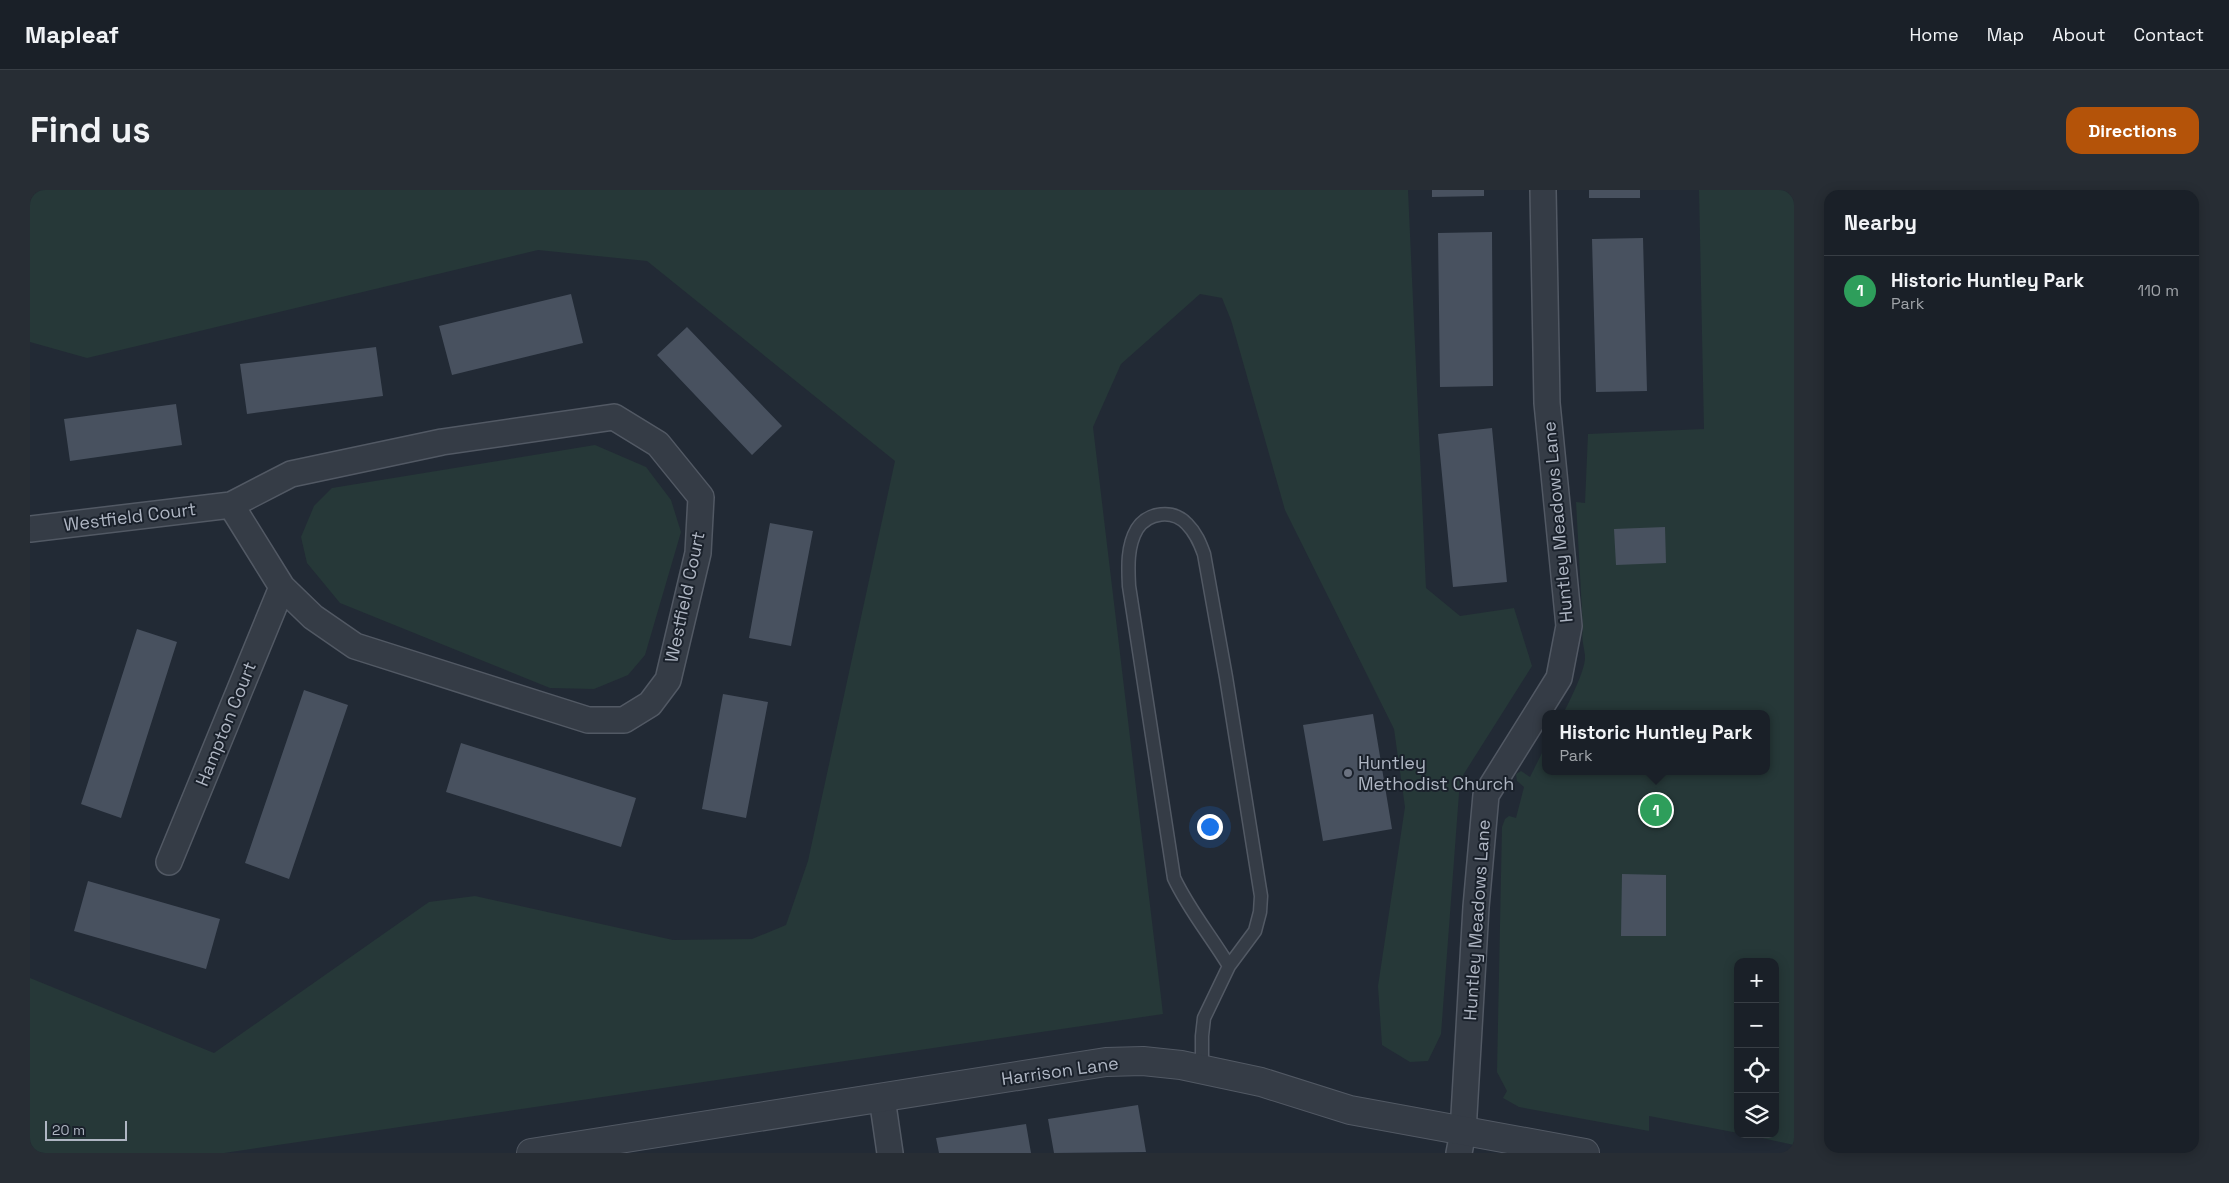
<!DOCTYPE html>
<html lang="en">
<head>
<meta charset="utf-8">
<style>
  body { margin:0; font-family:"Space Grotesk",sans-serif; background:#272d34; color:#f1f3f6 }
  .controls { position:absolute; right:15px; bottom:15px; display:grid; overflow:hidden; border-radius:10px; box-shadow:0 2px 12px #0003 }
  .controls button { width:45px; height:45px; display:grid; place-items:center; padding:0; border:0; border-bottom:1px solid #383e45; background:#1a2028; color:#f1f3f6; font:25px sans-serif }
  .scale { position:absolute; left:15px; bottom:12px; width:82px; box-sizing:border-box; padding-left:5px; border:2px solid #afb6c3; border-top:0; font-size:14px; line-height:18px; white-space:nowrap; color:#afb6c3; -webkit-text-stroke:4px #1a212b; paint-order:stroke }
  .you { position:absolute; left:1179px; top:636px; width:18px; height:18px; margin:-12px; border:4px solid #fff; border-radius:50%; background:#1a73e8; box-shadow:0 0 0 8px #1a73e833 }
  .badge { display:grid; place-items:center; width:32px; height:32px; border-radius:50%; background:#b45309; color:#fff; font-size:16px; font-weight:700 }
  .pin { position:absolute; translate:-50% -50%; border:2px solid #fff; box-shadow:0 1px 5px #0006 }
  .popup { position:absolute; left:1512px; top:520px; width:228px; height:65px; box-sizing:border-box; display:grid; place-content:center; border-radius:10px; background:#1a2028; filter:drop-shadow(0 1px 4px #0005); font-size:16px; white-space:nowrap; color:#9fa3a8 }
  .popup b { font-size:19px; color:#f1f3f6 }
  .popup::after { content:''; position:absolute; left:50%; top:100%; margin-left:-10px; border:10px solid transparent; border-top-color:#1a2028 }
  .list { margin:0; padding:0; list-style:none }
  h2 { display:flex; justify-content:space-between; align-items:center; height:65px; margin:0; padding:0 20px; font-size:21px }
  h2 small { font-size:16px; font-weight:400; color:#9fa3a8 }
  .list li { display:grid; grid-template-columns:32px 1fr auto; gap:15px; align-items:center; box-sizing:border-box; height:70px; padding:0 20px; border-top:1px solid #383e45 }
  .list b { display:block; font-size:19px; white-space:nowrap }
  .list p { margin:0; font-size:16px; white-space:nowrap; color:#9fa3a8 }
  .list em { font-size:16px; font-style:normal; color:#9fa3a8 }
  .icon { flex:none; width:28px; height:28px; fill:none; stroke:currentColor; stroke-width:2; stroke-linecap:round; stroke-linejoin:round }
  .map { position:relative; flex:none; width:1764px; height:963px; overflow:hidden; border-radius:15px }
  header { display:flex; align-items:center; gap:30px; box-sizing:border-box; height:70px; padding:0 25px; background:#1a2028; border-bottom:1px solid #383e45 }
  header strong { font-size:24px }
  nav { display:flex; gap:28px; margin-inline-start:auto; font-size:18px }
  .intro { display:flex; align-items:center; justify-content:space-between; box-sizing:border-box; height:120px; padding:0 30px }
  h1 { margin:0; font-size:35px }
  .button { padding:12px 22px; border-radius:15px; background:#b45309; color:#fff; font-size:18px; font-weight:700 }
  main { display:flex; gap:30px; padding:0 30px }
  aside { flex:1; background:#1a2028; border-radius:15px; box-shadow:0 2px 12px #0003 }
  .map>svg:first-child { display:block }
  .green { fill:#263838 }
  .building { fill:#48515f }
  .lines { fill:none; stroke-linecap:round; stroke-linejoin:round }
  .service-casing { stroke:#525964; stroke-width:15 }
  .minor-casing { stroke:#525964; stroke-width:28 }
  .tertiary-casing { stroke:#525964; stroke-width:30 }
  .service { stroke:#353c46; stroke-width:12 }
  .minor { stroke:#353c46; stroke-width:25 }
  .tertiary { stroke:#353c46; stroke-width:28 }
  .worship-dot { fill:#6b7280; stroke:#1a212b; stroke-width:2 }
  .labels { text-anchor:middle; stroke-width:4; stroke-linejoin:round; paint-order:stroke }
  .street-label { font-size:18px; fill:#afb6c3; stroke:#1a212b }
  .poi-label { font-size:18px; fill:#afb6c3; stroke:#1a212b; text-anchor:start }
</style>
</head>
<body>
<header>
<strong>Mapleaf</strong>
<nav><a>Home</a><a>Map</a><a>About</a><a>Contact</a></nav>
</header>
<div class="intro"><h1>Find us</h1><a class="button">Directions</a></div>
<main>
<div class="map">
<svg width="1764" height="963" viewBox="0 0 1764 963">
  <rect width="100%" height="100%" fill="#222a35"/>
  <!-- green -->
  <path class="green" d="M0,0H1378L1396,398L1430,426L1484,418L1502,476L1430,590L1411,844L1398,871L1380,872L1352,855L1348,796L1375,617L1364,539L1255,320L1201,130L1192,108L1170,104L1091,174L1063,237L1133,824L194,963H0V788L184,863L399,712L445,706L643,750L722,749L756,735L778,671L865,271L617,71L508,60L57,168L0,152Z
    M1669,0H1764V955L1714,944H1745V772H1708V943L1619,926V941L1489,917L1473,908L1477,901L1467,882L1472,637L1475,629L1479,626L1486,628L1494,597L1487,591L1486,584L1491,581L1500,587L1516,555V581H1736V524H1533C1539,512 1556,479 1555,466C1554,455 1551,449 1553,439L1546,312L1555,313L1558,244L1674,239Z
    M565,255L616,277L641,310L651,342L615,465L598,485L564,499L520,498L310,413L277,373L271,347L284,316L302,298Z"/>
  <!-- building -->
  <path class="building" d="M1402,0H1454V6L1402,7Z
    M1559,0H1610V8H1559Z
    M1462,42L1463,196L1410,197L1408,43Z
    M1613,48L1617,201L1566,202L1562,49Z
    M541,104L553,153L422,185L409,136Z
    M657,137L752,236L722,265L627,165Z
    M346,157L353,206L217,224L210,174Z
    M146,214L152,255L40,271L34,229Z
    M1462,238L1477,392L1423,397L1408,244Z
    M740,333L783,341L761,456L719,448Z
    M1635,337L1636,373L1586,375L1584,339Z
    M107,439L147,452L91,628L51,614Z
    M274,500L318,515L259,689L215,673Z
    M693,504L738,512L716,628L672,619Z
    M1343,524L1362,639L1293,651L1273,535Z
    M431,553L606,608L591,657L416,602Z
    M1592,684L1636,685V746H1591Z
    M58,691L190,729L176,779L44,741Z
    M1108,915L1116,962L1024,963L1018,929Z
    M996,934L1001,963H909L906,948Z"/>
  <g class="lines">
    <defs>
      <path id="service" d="M1172,879V846L1174,828L1199,776L1225,741L1230,722L1231,706L1196,487L1174,364C1170,353 1166,343 1157,334C1143,319 1118,322 1107,339C1097,356 1098,377 1099,396L1144,688C1159,720 1181,746 1199,776"/>
      <path id="minor" d="M0,339L201,315L261,284L412,252L584,227L628,254L671,307L668,363L638,490L620,514L594,530H558L325,456L283,427L252,397L201,315
        M139,672L252,397
        M852,908L860,963
        M1429,963L1433,942L1446,717L1456,605L1529,488L1539,436L1517,213L1513,0"/>
      <path id="tertiary" d="M501,963L1076,872L1113,871L1151,875L1231,892L1320,920L1555,963"/>
    </defs>
    <!-- service casing -->
    <use href="#service" class="service-casing"/>
    <!-- minor casing -->
    <use href="#minor" class="minor-casing"/>
    <!-- tertiary casing -->
    <use href="#tertiary" class="tertiary-casing"/>
    <!-- service -->
    <use href="#service" class="service"/>
    <!-- minor -->
    <use href="#minor" class="minor"/>
    <!-- tertiary -->
    <use href="#tertiary" class="tertiary"/>
  </g>
  <!-- markers -->
  <circle class="worship-dot" cx="1318" cy="583" r="5"/>
  <g class="labels">
    <!-- street labels -->
    <g class="street-label">
      <text transform="translate(100 327) rotate(-7)" y="6">Westfield Court</text>
      <text transform="translate(1528 332) rotate(-95)" y="6">Huntley Meadows Lane</text>
      <text transform="translate(655 407) rotate(-78)" y="6">Westfield Court</text>
      <text transform="translate(196 534) rotate(-68)" y="6">Hampton Court</text>
      <text transform="translate(1447 730) rotate(-86)" y="6">Huntley Meadows Lane</text>
      <text transform="translate(1030 881) rotate(-8)" y="6">Harrison Lane</text>
    </g>
    <!-- poi labels -->
    <g class="poi-label">
      <text x="1328" y="579">Huntley<tspan x="1328" dy="21">Methodist Church</tspan></text>
    </g>
  </g>
</svg>
<div class="controls">
<button>+</button>
<button>−</button>
<button><svg class="icon" aria-label="locate" viewBox="0 0 24 24"><circle cx="12" cy="12" r="6"/><path d="M12 2v4M12 18v4M2 12h4M18 12h4"/></svg></button>
<button><svg class="icon" aria-label="layers" viewBox="0 0 24 24"><path d="M12 4l9 5-9 5-9-5zM3 14l9 5 9-5"/></svg></button>
</div>
<div class="scale">20 m</div>
<div class="you"></div>
<div class="pin badge" style="left:1626px;top:620px;background:#2e9e5b">1</div>
<div class="popup"><b>Historic Huntley Park</b>Park</div>
</div>
<aside>
<h2>Nearby<small></small></h2>
<ul class="list">
<li><span class="badge" style="background:#2e9e5b">1</span><div><b>Historic Huntley Park</b><p>Park</p></div><em>110 m</em></li>
</ul>
</aside>
</main>
</body>
</html>
